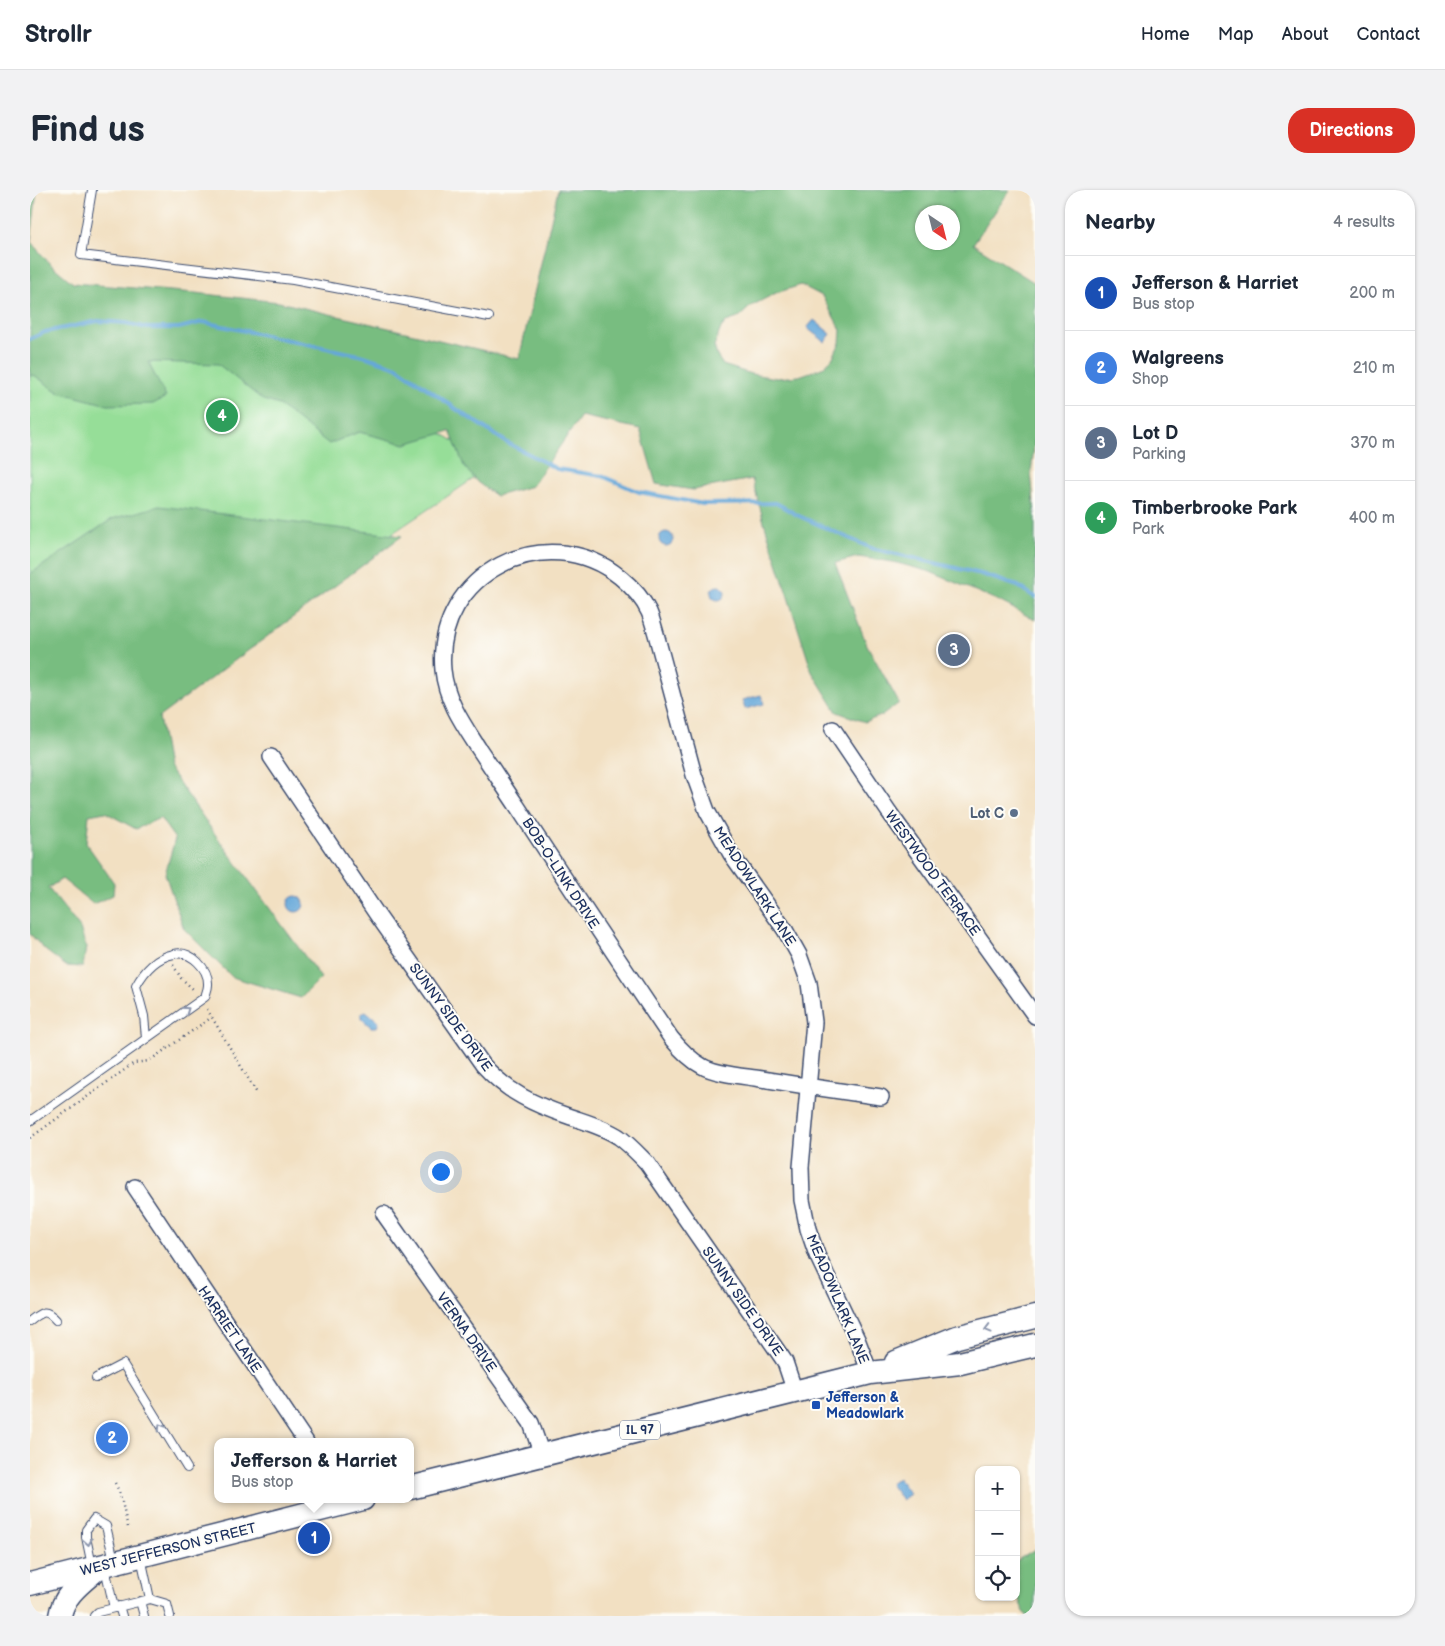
<!DOCTYPE html>
<html lang="en">
<head>
<meta charset="utf-8">
<style>
  body { margin:0; font-family:"Balsamiq Sans",sans-serif; background:#f2f2f3; color:#1f2937 }
  .controls { position:absolute; right:15px; bottom:15px; display:grid; overflow:hidden; border-radius:10px; box-shadow:0 1px 4px #0004 }
  .controls button { width:45px; height:45px; display:grid; place-items:center; padding:0; border:0; border-bottom:1px solid #e0e1e3; background:#fff; color:#1f2937; font:25px sans-serif }
  .compass { position:absolute; left:885px; top:15px; width:45px; height:45px; border-radius:50%; background:#fff; box-shadow:0 1px 4px #0004; rotate:145deg }
  .you { position:absolute; left:410px; top:981px; width:18px; height:18px; margin:-12px; border:4px solid #fff; border-radius:50%; background:#1a73e8; box-shadow:0 0 0 8px #1a73e833 }
  .badge { display:grid; place-items:center; width:32px; height:32px; border-radius:50%; background:#d93025; color:#fff; font-size:16px; font-weight:700 }
  .pin { position:absolute; translate:-50% -50%; border:2px solid #fff; box-shadow:0 1px 5px #0006 }
  .popup { position:absolute; left:184px; top:1248px; width:200px; height:65px; box-sizing:border-box; display:grid; place-content:center; border-radius:10px; background:#fff; filter:drop-shadow(0 1px 4px #0005); font-size:16px; white-space:nowrap; color:#747a83 }
  .popup b { font-size:19px; color:#1f2937 }
  .popup::after { content:''; position:absolute; left:50%; top:100%; margin-left:-10px; border:10px solid transparent; border-top-color:#fff }
  .list { margin:0; padding:0; list-style:none }
  h2 { display:flex; justify-content:space-between; align-items:center; height:65px; margin:0; padding:0 20px; font-size:21px }
  h2 small { font-size:16px; font-weight:400; color:#747a83 }
  .list li { display:grid; grid-template-columns:32px 1fr auto; gap:15px; align-items:center; box-sizing:border-box; height:75px; padding:0 20px; border-top:1px solid #e0e1e3 }
  .list b { display:block; font-size:19px; white-space:nowrap }
  .list p { margin:0; font-size:16px; white-space:nowrap; color:#747a83 }
  .list em { font-size:16px; font-style:normal; color:#747a83 }
  .icon { flex:none; width:28px; height:28px; fill:none; stroke:currentColor; stroke-width:2; stroke-linecap:round; stroke-linejoin:round }
  .map { position:relative; flex:none; width:1005px; height:1426px; overflow:hidden; border-radius:20px }
  header { display:flex; align-items:center; gap:30px; box-sizing:border-box; height:70px; padding:0 25px; background:#fff; border-bottom:1px solid #e0e1e3 }
  header strong { font-size:24px }
  nav { display:flex; gap:28px; margin-inline-start:auto; font-size:18px }
  .intro { display:flex; align-items:center; justify-content:space-between; box-sizing:border-box; height:120px; padding:0 30px }
  h1 { margin:0; font-size:35px }
  .button { padding:12px 22px; border-radius:20px; background:#d93025; color:#fff; font-size:18px; font-weight:700 }
  main { display:flex; gap:30px; padding:0 30px }
  aside { flex:1; background:#fff; border-radius:20px; box-shadow:0 1px 4px #0004 }
  .map>svg:first-child { display:block }
  .green { fill:#96de98; stroke:#58867b }
  .forest { fill:#78bd80; stroke:#4a766f; fill-rule:evenodd }
  .water { fill:#65a7d9; stroke:#406b9c }
  .lines { fill:none; stroke-linecap:round; stroke-linejoin:round }
  .stream { stroke:#65a7d9; stroke-width:4 }
  .service-casing { stroke:#3b4a6d; stroke-width:10 }
  .minor-casing { stroke:#3b4a6d; stroke-width:18 }
  .primary-casing { stroke:#3b4a6d; stroke-width:25 }
  .path { stroke:#3b4a6d; stroke-width:2.5; stroke-dasharray:1 4; stroke-linecap:butt }
  .service { stroke:#fff; stroke-width:8 }
  .minor { stroke:#fff; stroke-width:15 }
  .primary { stroke:#fff; stroke-width:22 }
  .oneway { stroke:#8d97ae }
  .service-dot { fill:#5c6f8a; stroke:#fdfcf7; stroke-width:2 }
  .transit-dot { fill:#1a4fb4; stroke:#fdfcf7; stroke-width:2 }
  .labels { text-anchor:middle; stroke-width:4; stroke-linejoin:round; paint-order:stroke }
  .shield { fill:#fdfcf7; stroke:#5f6c8c; stroke-width:1 }
  .shield-label { font-size:12px; font-weight:bold; fill:#1b2f5e }
  .service-label { font-size:14px; font-weight:bold; fill:#4e5e75; stroke:#fdfcf7; text-anchor:end }
  .street-label { font-size:14px; fill:#1b2f5e; stroke:#fdfcf7 }
  .transit-label { font-size:14px; font-weight:bold; fill:#164399; stroke:#fdfcf7; text-anchor:start }
</style>
</head>
<body>
<header>
<strong>Strollr</strong>
<nav><a>Home</a><a>Map</a><a>About</a><a>Contact</a></nav>
</header>
<div class="intro"><h1>Find us</h1><a class="button">Directions</a></div>
<main>
<div class="map">
<svg width="1005" height="1426" viewBox="0 0 1005 1426">
  <rect width="100%" height="100%" fill="#fdfcf7"/>
  <filter id="ink" filterUnits="userSpaceOnUse"><feTurbulence type="fractalNoise" baseFrequency=".02" numOctaves="2"/><feDisplacementMap in="SourceGraphic" scale="10" xChannelSelector="R" yChannelSelector="G"/><feConvolveMatrix kernelMatrix="1 2 1 2 8 2 1 2 1" color-interpolation-filters="sRGB"/></filter>
  <filter id="wash" filterUnits="userSpaceOnUse"><feTurbulence type="fractalNoise" baseFrequency=".0096" numOctaves="4" result="noise"/><feDisplacementMap in="SourceGraphic" scale="20" xChannelSelector="R" yChannelSelector="G"/><feGaussianBlur stdDeviation="1.12" result="paint"/><feColorMatrix in="noise" values="0 0 0 0 0 0 0 0 0 0 0 0 0 0 0 0 0 1.4 0 .05"/><feComposite in="paint" operator="in"/></filter>
  <g filter="url(#wash)">
    <rect width="100%" height="100%" fill="#f2e0c2"/>
    <!-- green -->
    <path class="green" d="M158,156L302,178L464,275L333,363L0,391V175Z"/>
    <!-- forest -->
    <path class="forest" d="M0,0H7L1,52L19,73L43,93L165,103L249,112L489,169L528,0H980L943,54L1005,93V247L1001,283L1005,324V430L969,411L898,381L863,372L828,367L805,373L837,455L869,513L853,525L835,532L807,522L782,482L734,332L722,289L663,300L626,294L610,239L551,226L502,296L466,306L447,292L434,276L420,241L375,254L329,242L299,254L249,215L233,210L188,174L118,172L136,207L123,214L78,215L28,202L4,185L0,186ZM892,22H922V52H892ZM771,95L792,106L811,140L810,153L802,169L792,178L769,186L747,188L721,184L693,175L687,166L684,156L691,138L696,132L708,128L721,116L746,103Z
      M129,316L372,346L129,527L138,577L187,647L291,788L271,808L202,787L154,739L135,684L145,649L130,628L106,639L75,622L59,625L56,653L84,693L83,705L63,714L32,689L18,698L50,738L56,757L53,777L36,776L15,760L0,744V384L82,329Z
      M1005,1359V1426H997C985,1410 986,1390 986,1371Z"/>
    <!-- water -->
    <path class="water" d="M784,130L801,144L795,152L777,138Z
      M629 349a7 7 0 1 1 14 0a7 7 0 1 1-14 0Z
      M681 403a7 7 0 1 1 14 0a7 7 0 1 1-14 0Z
      M731,505L734,514L715,519L712,510Z
      M258 714a8 8 0 1 1 16 0a8 8 0 1 1-16 0Z
      M336,821L349,832L347,837H341L331,828V823Z
      M868,1288L880,1304L872,1310L860,1294Z"/>
    <g class="lines">
      <!-- stream -->
      <path class="stream" d="M0,149L15,142L68,131L96,133L117,138H149L173,132L334,166L367,177L429,221L476,252L527,279L572,286L609,302L673,314L746,313L769,326L841,358L951,384L988,396L1005,407"/>
    </g>
  </g>
  <g filter="url(#ink)">
    <g class="lines">
      <defs>
        <path id="service" d="M62,0L51,65L263,90L459,127
          M0,931L175,807C176,803 178,799 178,795C179,779 161,760 144,764C127,767 114,781 106,796L114,826L116,848
          M0,1131C12,1122 15,1118 26,1130
          M66,1188L93,1174L157,1278
          M111,1367L120,1409
          M62,1376L56,1347V1340L64,1329L76,1336L84,1370
          M75,1378L84,1418
          M110,1411L114,1426
          M89,1416L92,1426
          M64,1426L68,1422L120,1409L137,1414L140,1426"/>
        <path id="minor" d="M803,539L859,622L1005,826
          M241,567L348,726L453,875C477,902 505,915 538,926C555,932 574,937 589,947C599,954 608,964 617,973L751,1166L755,1172L765,1202
          M105,997L276,1252
          M354,1024L501,1233L512,1265
          M840,1183L827,1149L787,1065L778,1039L772,1010L771,977L784,832L779,793L769,765L755,740L701,664L677,621L664,585L626,444C624,437 622,429 619,422C613,409 601,396 590,387C516,327 404,384 413,480C416,510 433,534 449,559C462,578 474,597 487,616C538,694 589,771 641,848C650,859 659,869 672,876C683,883 711,886 725,888C767,895 809,901 851,907"/>
        <path id="primary" d="M866,1172L927,1147L1005,1127
          M380,1298L840,1183L930,1173L1005,1155
          M0,1394L333,1309
          M30,1426C33,1405 52,1392 67,1379"/>
      </defs>
      <!-- service casing -->
      <use href="#service" class="service-casing"/>
      <!-- minor casing -->
      <use href="#minor" class="minor-casing"/>
      <!-- primary casing -->
      <use href="#primary" class="primary-casing"/>
      <!-- path -->
      <path class="path" d="M143,775L151,788L165,801
        M177,819L228,905
        M0,948L104,873L119,871L182,827
        M85,1293C93,1308 93,1321 98,1337"/>
      <!-- service -->
      <use href="#service" class="service"/>
      <!-- minor -->
      <use href="#minor" class="minor"/>
      <!-- primary -->
      <use href="#primary" class="primary"/>
    </g>
    <!-- one-way arrows -->
    <defs><path id="oneway-chevron" d="M-2-3.5L2.5 0L-2 3.5" fill="none" stroke-width="1.6" stroke-linecap="round" stroke-linejoin="round" transform="scale(1.25)"/></defs>
    <g class="oneway">
      <use href="#oneway-chevron" transform="translate(156 820) rotate(-35)"/>
      <use href="#oneway-chevron" transform="translate(958 1139) rotate(165)"/>
      <use href="#oneway-chevron" transform="translate(131 1237) rotate(-122)"/>
      <use href="#oneway-chevron" transform="translate(58 1352) rotate(80)"/>
    </g>
  </g>
  <!-- markers -->
  <circle class="service-dot" cx="984" cy="623" r="5"/>
  <rect class="transit-dot" x="781" y="1210" width="10" height="10" rx="2.5"/>
  <g class="labels">
    <!-- shield labels -->
    <rect class="shield" x="590" y="1230.5" width="40" height="19" rx="4"/>
    <g class="shield-label">
      <text x="610" y="1244">IL 97</text>
    </g>
    <!-- service labels -->
    <g class="service-label">
      <text x="974" y="628">Lot C</text>
    </g>
    <!-- street labels -->
    <g class="street-label">
      <text transform="translate(531 683) rotate(57)" y="5">BOB-O-LINK DRIVE</text>
      <text transform="translate(903 683) rotate(54)" y="5">WESTWOOD TERRACE</text>
      <text transform="translate(725 696) rotate(57)" y="5">MEADOWLARK LANE</text>
      <text transform="translate(421 827) rotate(54)" y="5">SUNNY SIDE DRIVE</text>
      <text transform="translate(808 1109) rotate(67)" y="5">MEADOWLARK LANE</text>
      <text transform="translate(713 1111) rotate(55)" y="5">SUNNY SIDE DRIVE</text>
      <text transform="translate(200 1139) rotate(56)" y="5">HARRIET LANE</text>
      <text transform="translate(437 1142) rotate(55)" y="5">VERNA DRIVE</text>
      <text transform="translate(138 1359) rotate(-14)" y="5">WEST JEFFERSON STREET</text>
    </g>
    <!-- transit labels -->
    <g class="transit-label">
      <text x="796" y="1212">Jefferson &amp;<tspan x="796" dy="16">Meadowlark</tspan></text>
    </g>
  </g>
</svg>
<div class="controls">
<button>+</button>
<button>−</button>
<button><svg class="icon" aria-label="locate" viewBox="0 0 24 24"><circle cx="12" cy="12" r="6"/><path d="M12 2v4M12 18v4M2 12h4M18 12h4"/></svg></button>
</div>
<svg class="compass" viewBox="-18 -18 36 36"><path d="M0-13l5 13h-10z" fill="#e53935"/><path d="M0 13l5-13h-10z" fill="#747a83"/></svg>
<div class="you"></div>
<div class="pin badge" style="left:284px;top:1348px;background:#1a4fb4">1</div>
<div class="popup"><b>Jefferson &amp; Harriet</b>Bus stop</div>
<div class="pin badge" style="left:82px;top:1248px;background:#3f7fe0">2</div>
<div class="pin badge" style="left:924px;top:460px;background:#5c6f8a">3</div>
<div class="pin badge" style="left:192px;top:226px;background:#2e9e5b">4</div>
</div>
<aside>
<h2>Nearby<small>4 results</small></h2>
<ul class="list">
<li><span class="badge" style="background:#1a4fb4">1</span><div><b>Jefferson &amp; Harriet</b><p>Bus stop</p></div><em>200 m</em></li>
<li><span class="badge" style="background:#3f7fe0">2</span><div><b>Walgreens</b><p>Shop</p></div><em>210 m</em></li>
<li><span class="badge" style="background:#5c6f8a">3</span><div><b>Lot D</b><p>Parking</p></div><em>370 m</em></li>
<li><span class="badge" style="background:#2e9e5b">4</span><div><b>Timberbrooke Park</b><p>Park</p></div><em>400 m</em></li>
</ul>
</aside>
</main>
</body>
</html>
